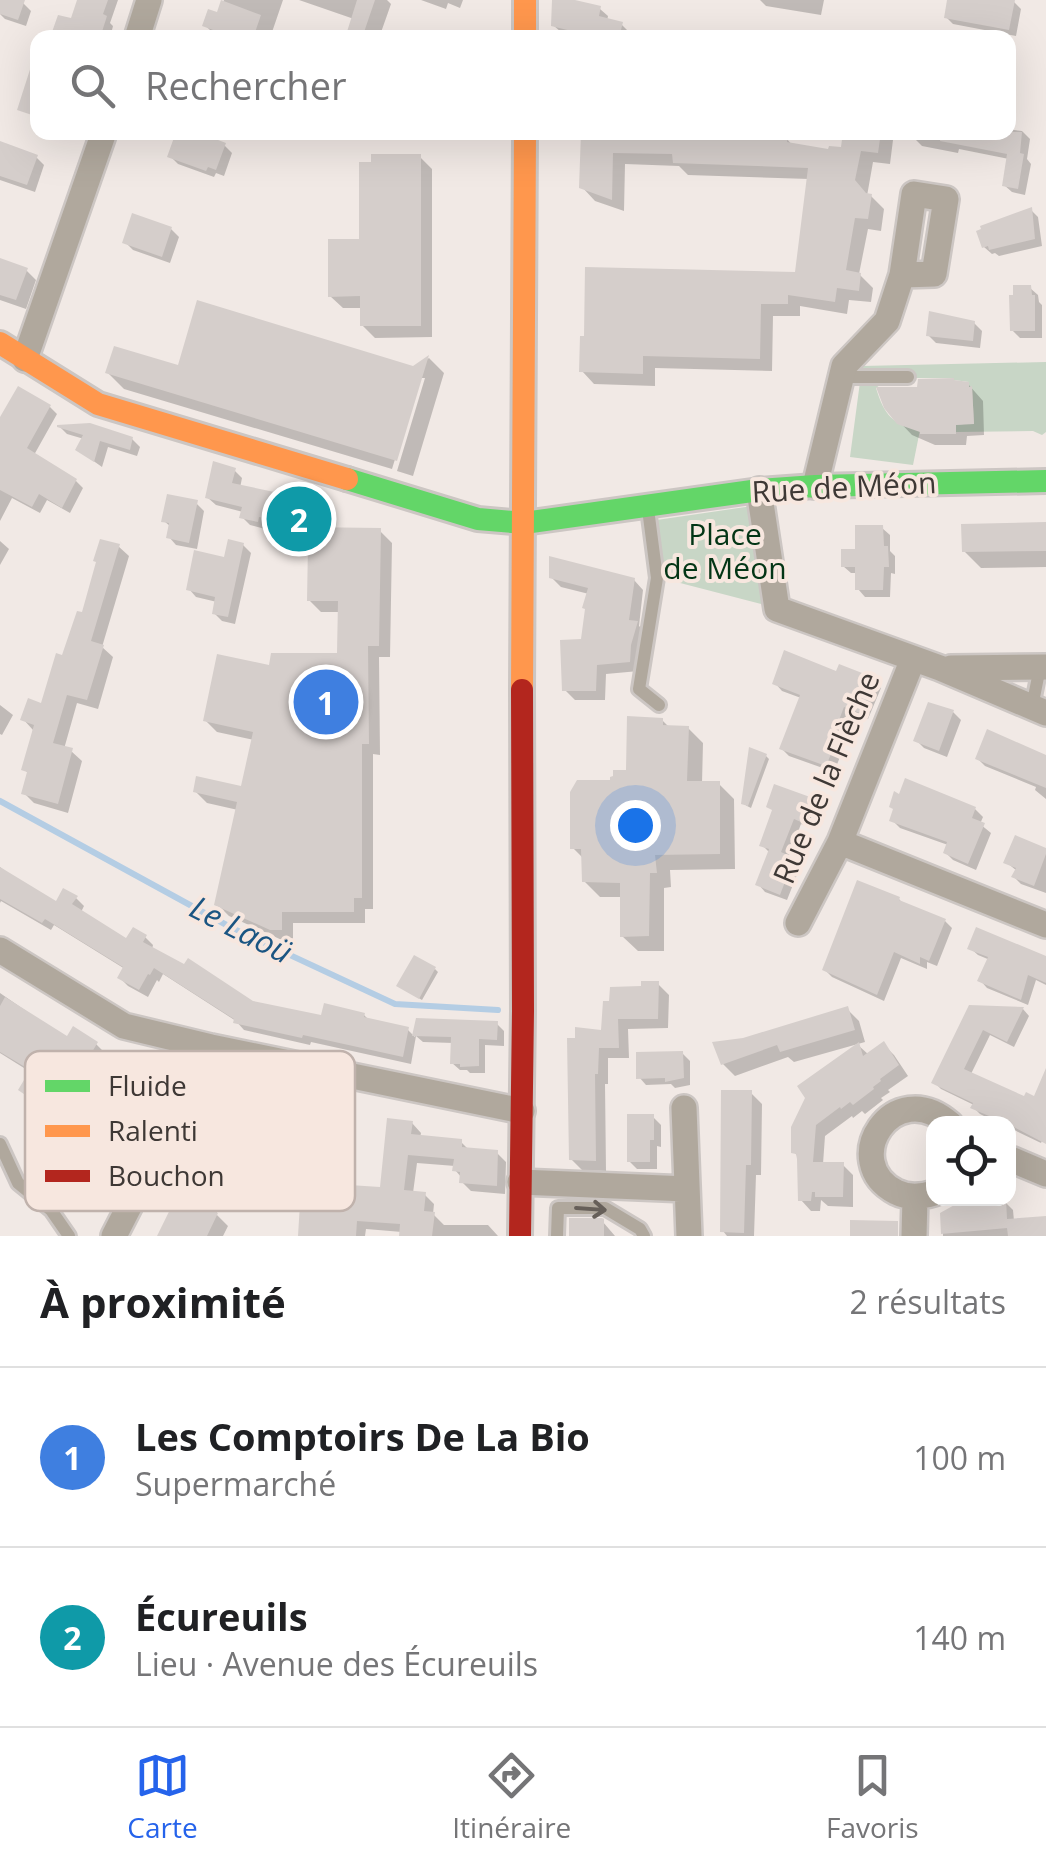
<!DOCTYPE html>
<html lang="fr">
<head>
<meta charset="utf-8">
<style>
  body { margin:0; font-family:"Open Sans",sans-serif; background:#f2f2f2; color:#202124 }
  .controls { position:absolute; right:30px; bottom:30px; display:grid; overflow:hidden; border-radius:20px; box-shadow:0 10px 40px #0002 }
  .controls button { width:90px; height:90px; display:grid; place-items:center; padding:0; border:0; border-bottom:2px solid #e0e0e0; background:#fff; color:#202124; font:50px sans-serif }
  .you { position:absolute; left:635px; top:825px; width:35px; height:35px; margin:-25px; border:8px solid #fff; border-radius:50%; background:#1a73e8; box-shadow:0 0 0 15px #1a73e833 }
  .badge { display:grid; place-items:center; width:65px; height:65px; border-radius:50%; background:#2563eb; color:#fff; font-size:32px; font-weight:700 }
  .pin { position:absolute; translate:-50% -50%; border:5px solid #fff; box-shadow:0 2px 10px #0006 }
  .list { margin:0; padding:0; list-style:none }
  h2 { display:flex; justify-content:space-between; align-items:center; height:130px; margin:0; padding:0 40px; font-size:42px }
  h2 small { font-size:32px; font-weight:400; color:#757577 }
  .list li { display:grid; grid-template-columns:65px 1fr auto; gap:30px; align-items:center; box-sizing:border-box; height:180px; padding:0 40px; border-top:2px solid #e0e0e0 }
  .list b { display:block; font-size:38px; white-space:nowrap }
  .list p { margin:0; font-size:32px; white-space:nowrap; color:#757577 }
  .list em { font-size:32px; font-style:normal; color:#757577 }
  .icon { flex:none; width:55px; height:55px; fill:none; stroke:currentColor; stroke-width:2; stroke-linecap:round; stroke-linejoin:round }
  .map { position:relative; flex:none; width:1046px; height:1236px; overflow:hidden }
  .search { position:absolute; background:#fff; box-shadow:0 10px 40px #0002; left:30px; right:30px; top:30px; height:110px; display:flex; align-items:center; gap:25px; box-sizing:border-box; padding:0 35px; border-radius:20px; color:#757577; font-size:38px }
  .sheet { height:490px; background:#fff }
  nav { display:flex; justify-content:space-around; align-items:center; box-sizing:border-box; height:140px; border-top:2px solid #e0e0e0; background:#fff; font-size:28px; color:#757577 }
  nav a { display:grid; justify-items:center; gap:5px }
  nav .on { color:#2563eb }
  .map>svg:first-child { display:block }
  .green { fill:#c8d6c6 }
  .shadow { fill:#0003 }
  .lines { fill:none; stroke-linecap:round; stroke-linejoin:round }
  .stream { stroke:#b4cde4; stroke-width:6 }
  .building { fill:#d5cecb }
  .lane-casing { stroke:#ccc6c3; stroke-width:18 }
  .street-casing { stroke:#ccc6c3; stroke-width:30 }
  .fast-casing { stroke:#ccc6c3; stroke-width:28 }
  .slow-casing { stroke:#ccc6c3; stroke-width:28 }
  .jam-casing { stroke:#ccc6c3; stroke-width:28 }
  .lane { stroke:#b0a89d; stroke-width:12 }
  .street { stroke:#b0a89d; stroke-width:25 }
  .fast { stroke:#63d668; stroke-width:22 }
  .slow { stroke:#ff974d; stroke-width:22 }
  .jam { stroke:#b3261e; stroke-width:22 }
  .oneway { stroke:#665f59 }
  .labels { text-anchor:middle; stroke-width:8; stroke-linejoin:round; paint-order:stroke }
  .street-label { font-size:30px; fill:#3e3835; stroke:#f7e7df }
  .park-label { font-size:30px; fill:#033515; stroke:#f7e7df }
  .water-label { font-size:32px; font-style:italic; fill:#1b5582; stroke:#f7e7df }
  .key { fill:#f7e7df; stroke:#c0b2ac; stroke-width:2.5 }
  .key-label { font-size:28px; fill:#3e3835 }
</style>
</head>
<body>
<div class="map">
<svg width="1046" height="1236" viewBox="0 0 1046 1236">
  <rect width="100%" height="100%" fill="#f1e9e5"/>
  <!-- green -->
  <path class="green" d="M1046,362V432L1042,435L1033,431L956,432L955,425L974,423L972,387H969V382L954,380V378H915L914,373H861L862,366Z
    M860,382L881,384L876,388C884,415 893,425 920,430L913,465L850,457Z
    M759,505L777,608L657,577L650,521Z"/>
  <!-- shadow -->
  <path class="shadow" d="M2,0H16L23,3L31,11L26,26L5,19L0,14Z
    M79,0H118L110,23L113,26L110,38H61L55,32L72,22Z
    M224,0H283L270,38H218L205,25L218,15Z
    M299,0H387L391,4L379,38H348L354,19Z
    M421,0H463L460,8L448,3L446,9Z
    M554,0H564L600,9L608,16L607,21L621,24L629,32L628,38H581L562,33L553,25Z
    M760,0H824L821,15L766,6Z
    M949,0L1014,2L1021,9L1016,36L953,24L946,17Z
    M1008,129L1022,131L1030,139L1027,159L1031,164L1025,195L1012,192L1004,185L1009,159L959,149L958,153L922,146L914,138L915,132H1008Z
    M388,132H407L405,139Z
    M583,132H678L683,137L787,139L793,146L831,152L843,150L845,132H894L890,164L873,162L867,196H871L884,209L881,231L868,229L859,274L873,288L871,302L849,300L847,314L800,306V316H773L772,371L655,368V386L594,384L582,371L797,274L809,179L688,175L679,166L625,164L624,211L595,201L582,187Z
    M0,144L36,157L44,165L35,192L0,180Z
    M224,145L232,153L224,176L216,173L214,177L178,164L170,156Z
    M420,157L432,169V337L375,338L362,325V308H343L330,296L362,242Z
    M1031,210L1038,217L1042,246L999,256L995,253L992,254L984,247Z
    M171,229L179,237L170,263L133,250L125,242Z
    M0,259L26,270L36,280L26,309L0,300Z
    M1030,288L1038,295L1039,302L1042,305V338H1020L1012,330Z
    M974,323L982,331L980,348L936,343L928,335Z
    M429,358L444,373L413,476L397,471L425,378H420L392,469L124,389L108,373L179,369H414Z
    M968,384L983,401L984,435L967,436L966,445H935L912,435L893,415L920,389Z
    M50,407L57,414L34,455L76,481L83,488L70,513L47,500L40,513L12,498L0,521V418Z
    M60,427L132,439L140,447L137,456L108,447L102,467L78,450L84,439L67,434Z
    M234,470L242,478L240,488L277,496L285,504L281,526L266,523L265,529L250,525L242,517L243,512L216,505L208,498Z
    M196,503L204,511L197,549L176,545L169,537L171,527L164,521Z
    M1046,525V567L981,568L964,551Z
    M882,528L890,535V551L895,556V574L891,573L890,597H865L858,589V573H851L843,566Z
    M380,531L392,543L390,657H379L380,755L373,754V909H365V923H293V941H284L229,916L217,904L238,810L207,803L195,791L243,789L254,740L217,732L205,720L270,668L340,656V612H321L309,600L310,550L303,543Z
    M0,541L9,549L0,565Z
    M243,545L251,553L235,624L222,621L214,613L217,602L196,597L189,589Z
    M118,546L129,556L102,647L113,657L98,709L77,703L64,749L71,751L82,761L68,813L34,803L24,793L29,774L24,769L33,730L23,719L43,706L84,616L98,563Z
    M551,577L634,580L643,590L639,626L647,633L639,671L606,674L605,700H575L565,690L583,641L589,594L561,587Z
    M838,674L873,681L881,688L868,719L851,713L838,748L842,752L834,772L789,756L782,749L801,698L782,691L775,683Z
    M0,705L13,715L2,735L0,734Z
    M953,712L961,720L947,757L924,748L916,740Z
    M662,720L669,727L688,728L703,743L702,784H719L734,799L735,869L670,870L671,887L664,888V951H638L622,936V897H600L584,881V859L573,848L612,783L628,772Z
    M766,756L769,759L751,808L747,806L743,803Z
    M1046,757V799L1035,790L1036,787L985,766L978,759Z
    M808,799L815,806L808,827L801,824L788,858L800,867L787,900L765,892L758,884L770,853L762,845Z
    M975,809L983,817L980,824L991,833L976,870L953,860L945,852L948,845L900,828L892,820Z
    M1046,850V893L1021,884L1014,877L1017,871L1006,862Z
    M0,867L14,878L56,904L76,898L84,906L81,912L127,941L145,937L153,945L152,949L252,1003L323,1018L364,1015L370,1021L408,1030L415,1037L418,1020L496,1023L504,1031V1046L485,1045V1073H470L467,1070H460L452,1063L453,1043L423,1042L416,1036L411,1064L311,1042L310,1045L244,1030L236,1021L163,974L159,982L157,980L148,997L128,986L120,978L125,969L54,925L51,930L1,901L0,903Z
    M899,899L904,905L945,921L952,928L937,966L927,962V969L901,958L884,1001L832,977L824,969Z
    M970,948L1046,959V985L1036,980L1028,1005L987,988L980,980L990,960L978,955Z
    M435,969L438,972L422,1000L403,989Z
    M658,984L669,995L668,1028L628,1029L629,1058H608V1084H605L606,1171L582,1170L571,1159L570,1041L603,1033L644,988Z
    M0,993L68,1040L96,1044L105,1053L101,1060L145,1089L154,1098L137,1127L99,1103L90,1094L93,1089L67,1072L44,1108L31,1099L21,1090L32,1073L0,1053Z
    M970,1007L1023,1009L1029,1016L1014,1047L990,1035L971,1074L1025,1099L1035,1100L1046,1092V1131L1041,1143L1008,1127V1124H1000L980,1114L973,1107L974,1105L941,1089L934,1082Z
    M847,1009L859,1021L865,1042L794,1062L788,1057L735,1076L723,1064L744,1041Z
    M883,1044L894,1055L908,1076L888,1090L890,1092L881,1098L883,1100L865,1114L862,1111L853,1118L852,1116L825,1136L823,1164L843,1165L853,1175V1207L828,1206L821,1200L820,1211H811L801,1200L800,1159L794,1152L858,1045L869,1055Z
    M682,1053L690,1061V1085L675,1088L671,1084L646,1085L639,1077Z
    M751,1093L762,1104L761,1175H756L754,1236H727L723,1231Z
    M653,1117L661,1125V1147L657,1146V1169H637L629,1161Z
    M412,1123L421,1133L420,1138L461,1142L469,1150L496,1152L506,1162L505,1194L471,1191L462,1182V1178L455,1170V1166L417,1163L413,1193L425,1195L434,1204L433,1214L444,1225H488L498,1236H402V1232L366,1229L365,1236H301L302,1211L258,1208L249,1199L382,1189Z
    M213,1189L224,1199L216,1214L228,1226L223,1236H160Z
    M1005,1202L1013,1210L1014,1221L1046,1218V1236H943V1215Z
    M603,1222L615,1236H572Z"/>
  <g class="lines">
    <!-- stream -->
    <path class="stream" d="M0,801L232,928L395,1004L498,1010"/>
  </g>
  <!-- building -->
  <path class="building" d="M0,0H25L18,20L0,14Z
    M77,0H108L103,14L107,16L100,38H67L52,32L58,15L71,18Z
    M221,0L261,15L253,38H235L202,26L208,9L217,12Z
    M357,0H375L362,38H345Z
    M552,0H575L601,6L599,16L623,22L619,38H600L551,26Z
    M947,0H1015L1009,30L944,18Z
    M34,57L38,58V117L17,110Z
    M176,132H197L226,143L216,170L208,167L206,171L167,157Z
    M581,132H673V135L788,137L787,142L828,149L829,146L841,147L843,132H881L878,153L861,151L855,180L866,193L872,194L868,219L855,218L846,270L861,273L859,291L837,288L835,302L788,295V304H761L760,359L643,356V374L579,372L580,336H584L585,267L795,272L808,168L673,163L672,154L613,153L612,200L579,188Z
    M941,132H1022L1020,153L1024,154L1018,189L1002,186L1007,154L940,141Z
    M0,141L38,155L27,185L0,176Z
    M371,154H421V326H360V296L328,297V239H359V162H371Z
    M1032,207L1035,239L989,250L988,246L982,248L976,231L981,229L980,226Z
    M132,213L172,227L162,257L122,243Z
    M0,258L28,268L16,300L0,295Z
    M1013,285H1031L1032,295H1035V331H1010L1009,295H1013Z
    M197,300L413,366L429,355L397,461L105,373L114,346L178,365Z
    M929,311L975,321L973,341L926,336Z
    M954,378V380L969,382V387L972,386L974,424L956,425V434H920V432L897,424L884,408L876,387H917L918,379Z
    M18,386L51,405L27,448L77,479L62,508L39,494L32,507L0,490V417Z
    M90,423L133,437L130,450L100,441L94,462L75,450L83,435L57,427V425Z
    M213,461L236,468L232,483L279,493L273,520L259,517L258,522L239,518L242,507L205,498Z
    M167,494L198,500L189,543L166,538L169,523L161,522Z
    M1046,522V551L962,552L961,524Z
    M855,525H883L884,546H888L889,567H884L883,590H855V567H841V549H855Z
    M301,527L381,528L379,646H368L369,744H362V898H354V912H282V930H270L214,905L237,802L193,792L196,776L241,786L253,732L203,721L217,654L269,665L271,653H337L338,601H307L308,544H300Z
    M100,539L120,544L91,641L104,645L87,700L67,695L53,743L73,748L58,804L21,794L27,772L21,770L34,725L20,720L28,698L41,703L56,653L62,655L77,611L82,612L96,562L93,561Z
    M228,539L244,543L228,617L212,614L215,597L186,590L194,550L224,557Z
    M549,556L635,578L629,620L638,621L631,645L630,662L597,665L596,691H562L560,640L581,639L585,609L582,608L588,588L549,578Z
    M784,650L836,671L839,664L875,678L860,713L844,707L831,741L836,742L826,766L779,749L800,695L772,684Z
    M928,702L954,710L939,751L913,741Z
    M627,716L663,718V725L689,726L687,781H720V854L655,855L657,873H650L649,936L620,937V883L582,882L581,849H570V792L577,780H610V777L613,776V770H626Z
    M987,729L1046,755V788L975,759Z
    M749,747L767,754L748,806L741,804Z
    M905,778L976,807L972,818L985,823L968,864L943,853L947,842L889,821L893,809L889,807L894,791L899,794Z
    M774,784L810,797L801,822L794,819L781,852L794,858L780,895L755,885L769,849L759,846L772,810L766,807Z
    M1015,835L1046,848V854L1034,886L1011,877L1016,868L1003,863Z
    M0,867L56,901L63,888L78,896L72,904L126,938L133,927L147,935L143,942L184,964L188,958L253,1001L321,1015L324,1003L365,1013L364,1017L409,1027L403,1057L303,1035L302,1038L233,1023L234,1019L154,968L150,975L148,974L139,990L117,978L123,967L45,919L42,923L0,899Z
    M857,880L900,897L899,900L946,919L929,961L920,957V964L894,952L877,995L822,970Z
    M976,927L1046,956V983L1028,975L1021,1000L977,981L988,957L967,949Z
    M414,955L436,967L419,999L396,986Z
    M641,981H659L658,1019H618L619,1048H599L598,1074H595L596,1161L569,1160L567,1038H575V1027L601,1030L603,1001H609L610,987L641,986Z
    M5,997L67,1036L73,1026L98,1042L92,1052L147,1087L127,1120L86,1095L91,1087L57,1065L34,1101L18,1090L30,1070L0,1052V1006Z
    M969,1005L1024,1007L1007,1042L983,1030L964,1069L1024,1096L1026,1092L1034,1096L1046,1068V1144L1008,1124L970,1108L973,1103L931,1083Z
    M848,1006L855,1030L780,1052L777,1045L721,1065L712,1042L743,1038Z
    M416,1018L498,1021L497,1040L479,1039V1066L460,1067V1064H450L451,1037L412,1036Z
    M884,1041L899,1065L880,1079L881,1081L873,1087L874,1089L853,1105L850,1102L841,1109L840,1107L816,1125L813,1162H844L843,1197H815V1192H812L811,1201H798L797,1159L796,1154L791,1153V1127L805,1098L797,1086L859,1042L863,1056Z
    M683,1051L684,1078L665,1082V1078L636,1079V1052Z
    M721,1090H752L751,1165H746L744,1233L720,1232Z
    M627,1114H654V1140H650V1162H627Z
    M387,1118L413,1121L411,1134L462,1139V1147L498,1150L497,1186L459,1183L460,1172L452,1171L454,1159L408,1155L404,1190L426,1192L424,1211L435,1212L432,1236H399L400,1224L357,1221L356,1236H298L300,1203L246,1200L257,1179L380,1187Z
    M188,1173L214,1187L204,1206L218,1213L207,1236H157Z
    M1006,1199L1007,1219L1046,1216V1236H1008L1007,1228L941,1234L940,1213L958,1203Z
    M569,1218H602L604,1219V1236H569Z
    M850,1220L898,1221V1236H850Z"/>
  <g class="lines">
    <defs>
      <path id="lane" d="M841,377H908
        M648,509L657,578L639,689L659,705
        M1032,707L1040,667
        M0,1144L18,1183L51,1210L69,1236
        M557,1236L558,1208H605L640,1229L644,1236"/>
      <path id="street" d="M137,38L149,0
        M25,359L104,132
        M815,486L844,366L887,321L902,275L914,194L946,199L934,274L902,275
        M759,490L777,609L940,668L1046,713
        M951,668L1046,667
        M840,842L1046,925
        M798,923L840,842L913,659
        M0,950L124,1026L211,1047L522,1111
        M684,1108L689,1236
        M1008,1158L1046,1174
        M520,1182L687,1189
        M934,1193C921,1197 908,1198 896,1192C838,1162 893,1074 950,1124
        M114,1236L211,1047
        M914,1236L915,1197"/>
      <path id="fast" d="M347,479L478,519L524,523L759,490L815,486L1046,481"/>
      <path id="slow" d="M525,0V38
        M0,343L98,404L347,479
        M522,690L525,132"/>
      <path id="jam" d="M520,1236L523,1011L522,690"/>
    </defs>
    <!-- lane casing -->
    <use href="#lane" class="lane-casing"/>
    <!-- street casing -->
    <use href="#street" class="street-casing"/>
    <!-- fast casing -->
    <use href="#fast" class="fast-casing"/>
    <!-- slow casing -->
    <use href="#slow" class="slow-casing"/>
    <!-- jam casing -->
    <use href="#jam" class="jam-casing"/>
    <!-- lane -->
    <use href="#lane" class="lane"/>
    <!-- street -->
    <use href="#street" class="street"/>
    <!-- fast -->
    <use href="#fast" class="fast"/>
    <!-- slow -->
    <use href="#slow" class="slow"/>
    <!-- jam -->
    <use href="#jam" class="jam"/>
  </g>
  <!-- one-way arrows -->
  <defs><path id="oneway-shaft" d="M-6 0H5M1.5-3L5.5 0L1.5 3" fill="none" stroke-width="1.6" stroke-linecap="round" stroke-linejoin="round" transform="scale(2.5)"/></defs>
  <use class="oneway" href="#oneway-shaft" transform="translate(591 1209) rotate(4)"/>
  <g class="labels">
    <!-- street labels -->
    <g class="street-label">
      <text transform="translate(844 488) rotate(-3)" y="10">Rue de Méon</text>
      <text transform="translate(827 778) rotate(-67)" y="10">Rue de la Flèche</text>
    </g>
    <!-- park labels -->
    <g class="park-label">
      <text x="725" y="545">Place<tspan x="725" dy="34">de Méon</tspan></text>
    </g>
    <!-- water labels -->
    <g class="water-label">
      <text transform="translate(241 930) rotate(27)" y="11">Le Laoü</text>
    </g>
  </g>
  <!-- legend -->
  <rect x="25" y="1051" width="330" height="160" rx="15" class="key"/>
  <rect x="45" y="1080" width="45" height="12" fill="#63d668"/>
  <rect x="45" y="1125" width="45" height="12" fill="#ff974d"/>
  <rect x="45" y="1170" width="45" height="12" fill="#b3261e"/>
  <g class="key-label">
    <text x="108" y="1096">Fluide</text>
    <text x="108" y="1141">Ralenti</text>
    <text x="108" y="1186">Bouchon</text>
  </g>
</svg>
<div class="controls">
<button><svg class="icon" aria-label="locate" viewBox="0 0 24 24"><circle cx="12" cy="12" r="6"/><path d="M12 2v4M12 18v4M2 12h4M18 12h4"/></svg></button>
</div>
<div class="you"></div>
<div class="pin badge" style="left:326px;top:702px;background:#3f7fe0">1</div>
<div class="pin badge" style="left:299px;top:519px;background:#0f9aa8">2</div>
<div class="search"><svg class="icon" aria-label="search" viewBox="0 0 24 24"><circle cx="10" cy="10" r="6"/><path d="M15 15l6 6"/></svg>Rechercher</div>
</div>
<section class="sheet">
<h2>À proximité<small>2 résultats</small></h2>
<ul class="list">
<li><span class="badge" style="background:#3f7fe0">1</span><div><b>Les Comptoirs De La Bio</b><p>Supermarché</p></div><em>100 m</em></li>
<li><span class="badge" style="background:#0f9aa8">2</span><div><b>Écureuils</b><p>Lieu · Avenue des Écureuils</p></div><em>140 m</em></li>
</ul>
</section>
<nav>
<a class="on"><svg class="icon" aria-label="map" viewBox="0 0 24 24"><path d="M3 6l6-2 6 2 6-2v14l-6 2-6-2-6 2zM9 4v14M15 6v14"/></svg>Carte</a>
<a><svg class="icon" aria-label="directions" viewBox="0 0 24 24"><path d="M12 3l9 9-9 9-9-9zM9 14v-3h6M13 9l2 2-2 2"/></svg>Itinéraire</a>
<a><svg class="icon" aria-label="saved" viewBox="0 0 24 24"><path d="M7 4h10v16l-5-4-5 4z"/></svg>Favoris</a>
</nav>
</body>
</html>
